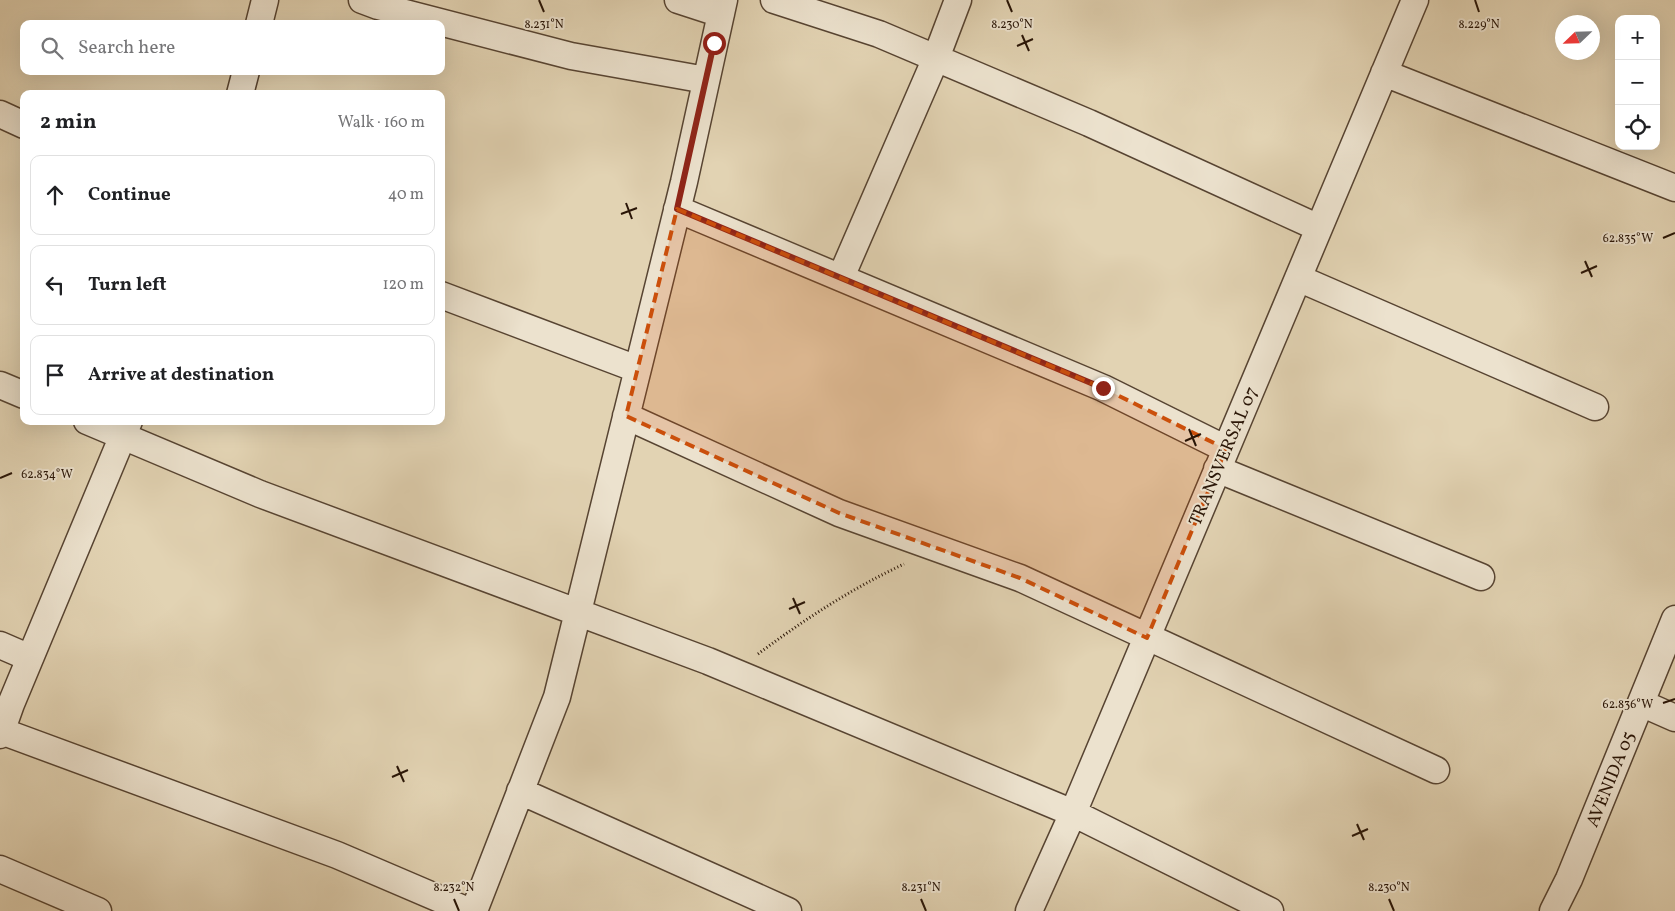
<!DOCTYPE html>
<html lang="en">
<head>
<meta charset="utf-8">
<style>
  body { margin:0; font-family:Vollkorn,serif; background:#f2f2f2; color:#202124 }
  .controls { position:absolute; right:15px; top:15px; display:grid; overflow:hidden; border-radius:10px; box-shadow:0 5px 20px #0002 }
  .controls button { width:45px; height:45px; display:grid; place-items:center; padding:0; border:0; border-bottom:1px solid #e0e0e0; background:#fff; color:#202124; font:25px sans-serif }
  .compass { position:absolute; left:1555px; top:15px; width:45px; height:45px; border-radius:50%; background:#fff; box-shadow:0 5px 20px #0002; rotate:247deg }
  .stop { position:absolute; width:15px; height:15px; margin:-11px; border:4px solid #8f2418; border-radius:50%; background:#fff }
  .stop.end { background:#8f2418; border-color:#fff; box-shadow:0 1px 5px #0008 }
  .list { margin:0; padding:0; list-style:none }
  h2 { display:flex; justify-content:space-between; align-items:center; height:65px; margin:0; padding:0 20px; font-size:21px }
  h2 small { font-size:16px; font-weight:400; color:#757577 }
  .list li { display:grid; grid-template-columns:32px 1fr auto; gap:15px; align-items:center; box-sizing:border-box; height:80px; margin:0 10px 10px; padding:0 10px; border:1px solid #e0e0e0; border-radius:10px }
  .list b { display:block; font-size:19px; white-space:nowrap }
  .list em { font-size:16px; font-style:normal; color:#757577 }
  .icon { flex:none; width:28px; height:28px; fill:none; stroke:currentColor; stroke-width:2; stroke-linecap:round; stroke-linejoin:round }
  .map { position:relative; flex:none; width:1675px; height:911px; overflow:hidden }
  .search { position:absolute; background:#fff; box-shadow:0 5px 20px #0002; left:20px; top:20px; width:425px; height:55px; display:flex; align-items:center; gap:12px; box-sizing:border-box; padding:0 18px; border-radius:10px; color:#757577; font-size:19px }
  .panel { position:absolute; background:#fff; box-shadow:0 5px 20px #0002; left:20px; top:90px; width:425px; height:335px; border-radius:10px }
  .map>svg:first-child { display:block }
  .lines { fill:none; stroke-linecap:round; stroke-linejoin:round }
  .minor-casing { stroke:#574432; stroke-width:29 }
  .path { stroke:#291507; stroke-width:3; stroke-dasharray:1 2.5; stroke-linecap:butt }
  .minor { stroke:#ece2ce; stroke-width:26 }
  .route { stroke:#8f2418; stroke-width:6 }
  .marked { fill:#cb4f0b; fill-opacity:0.2; stroke:#cb4f0b; stroke-width:4; stroke-dasharray:10 6; stroke-linejoin:round }
  .ticks { fill:none; stroke:#291507; stroke-width:2 }
  .labels { text-anchor:middle; stroke-width:4; stroke-linejoin:round; paint-order:stroke }
  .street-label { font-size:18px; fill:#291507; stroke:#ece2ce }
  .ticks-label { font-size:12px; text-anchor:middle; fill:#291507; stroke:#ece2ce; stroke-width:4; stroke-linejoin:round; paint-order:stroke }
</style>
</head>
<body>
<div class="map">
<svg width="1675" height="911" viewBox="0 0 1675 911">
  <rect width="100%" height="100%" fill="#e2d3b3"/>
  <filter id="stains"><feTurbulence type="fractalNoise" baseFrequency=".004" numOctaves="4"/><feColorMatrix values="0 0 0 0 .2 0 0 0 0 .09 0 0 0 0 .02 0 0 0 .5 -.17"/></filter>
  <radialGradient id="worn" r=".72"><stop offset=".6" stop-color="#630" stop-opacity="0"/><stop offset="1" stop-color="#630" stop-opacity=".3"/></radialGradient>
  <g class="lines">
    <defs>
      <path id="minor" d="M362,0L378,6L571,56L706,80
        M678,0L721,14
        M774,0L879,34L1089,123L1319,228
        M259,24L265,0
        M1384,73L1675,188
        M240,94L246,71
        M0,114L24,125
        M677,209L1103,388L1226,449
        M841,277L936,58L958,0
        M1298,278L1595,407
        M441,295L637,369
        M0,385L24,395
        M626,416L839,513L1020,578L1436,770
        M87,421L260,494L708,661L1073,813L1270,911
        M1217,469L1481,577
        M0,645L30,658
        M1641,703L1675,718
        M1,731L337,855L468,911
        M0,735L11,704L129,421
        M520,791L788,911
        M0,869L98,911
        M474,911L557,697L684,182L724,0
        M1029,911L1073,813L1415,0
        M1553,911L1569,879L1675,619"/>
    </defs>
    <!-- minor casing -->
    <use href="#minor" class="minor-casing"/>
    <!-- path -->
    <path class="path" d="M758,654C805,619 851,589 904,564"/>
    <!-- minor -->
    <use href="#minor" class="minor"/>
  </g>
  <g class="lines">
    <!-- route -->
    <path class="route" d="M714,43L677,209L1103,388"/>
  </g>
  <!-- marked area -->
  <path class="marked" d="M677,209L1103,388L1226,449L1147,638L1020,578L839,513L626,416Z"/>
  <!-- ticks -->
  <path class="ticks" d="M539,0L544,12M1007,0L1012,12M1475,0L1479,12M1022,35L1029,51M1017,46L1033,39M626,203L632,219M621,214L637,208M1663,238L1675,233M1585,261L1592,277M1581,273L1597,266M1189,429L1196,446M1185,441L1201,434M0,478L12,473M793,598L800,614M789,609L805,602M1663,703L1675,699M397,766L404,782M392,777L408,770M1357,824L1364,840M1352,836L1368,829M454,899L459,911M921,899L926,911M1389,899L1394,911"/>
  <g class="labels">
    <!-- street labels -->
    <g class="street-label">
      <text transform="translate(1223 456) rotate(-67)" y="6">TRANSVERSAL 07</text>
      <text transform="translate(1610 779) rotate(-68)" y="6">AVENIDA 05</text>
    </g>
  </g>
  <g class="ticks-label">
    <text x="544" y="28">8.231°N</text>
    <text x="1012" y="28">8.230°N</text>
    <text x="1479" y="28">8.229°N</text>
    <text x="1628" y="242">62.835°W</text>
    <text x="47" y="478">62.834°W</text>
    <text x="1628" y="708">62.836°W</text>
    <text x="454" y="891">8.232°N</text>
    <text x="921" y="891">8.231°N</text>
    <text x="1389" y="891">8.230°N</text>
  </g>
  <rect width="100%" height="100%" filter="url(#stains)"/>
  <rect width="100%" height="100%" fill="url(#worn)"/>
</svg>
<div class="controls">
<button>+</button>
<button>−</button>
<button><svg class="icon" aria-label="locate" viewBox="0 0 24 24"><circle cx="12" cy="12" r="6"/><path d="M12 2v4M12 18v4M2 12h4M18 12h4"/></svg></button>
</div>
<svg class="compass" viewBox="-18 -18 36 36"><path d="M0-13l5 13h-10z" fill="#e53935"/><path d="M0 13l5-13h-10z" fill="#757577"/></svg>
<div class="stop" style="left:714px;top:43px"></div>
<div class="stop end" style="left:1103px;top:388px"></div>
<div class="search"><svg class="icon" aria-label="search" viewBox="0 0 24 24"><circle cx="10" cy="10" r="6"/><path d="M15 15l6 6"/></svg>Search here</div>
<section class="panel">
<h2>2 min<small>Walk · 160 m</small></h2>
<ul class="list">
<li><svg class="icon" aria-label="ahead" viewBox="0 0 24 24"><path d="M12 20V5M6 11l6-6 6 6"/></svg><div><b>Continue</b></div><em>40 m</em></li>
<li><svg class="icon" aria-label="left" viewBox="0 0 24 24"><path d="M17 20v-9H6M10 6l-5 5 5 5"/></svg><div><b>Turn left</b></div><em>120 m</em></li>
<li><svg class="icon" aria-label="arrive" viewBox="0 0 24 24"><path d="M6 21V4h12l-3 4 3 4H6"/></svg><div><b>Arrive at destination</b></div></li>
</ul>
</section>
</div>
</body>
</html>
